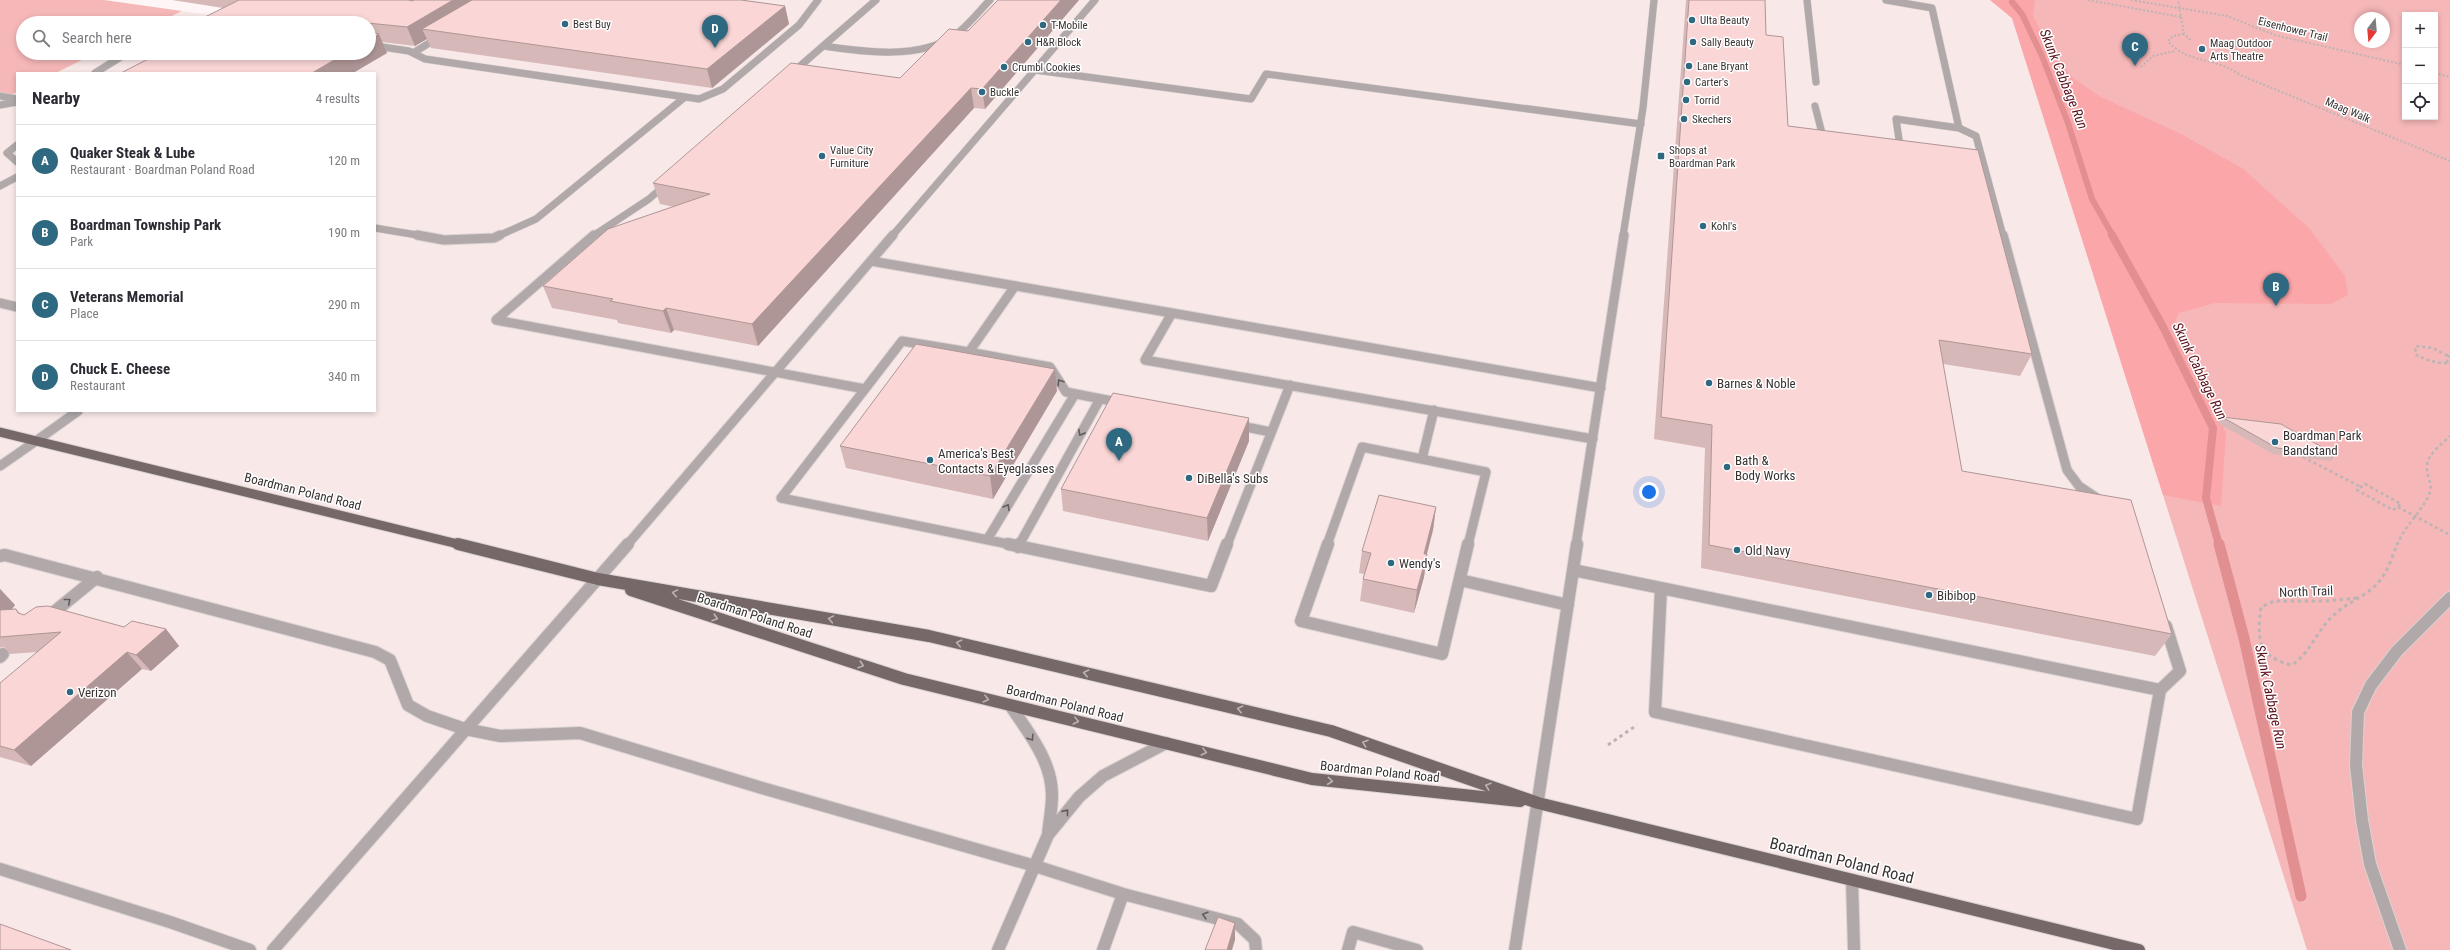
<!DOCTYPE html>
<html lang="en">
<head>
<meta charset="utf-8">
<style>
  body { margin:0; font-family:"Roboto Condensed",sans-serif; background:#f2f2f3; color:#2b2b33 }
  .controls { position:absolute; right:12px; top:12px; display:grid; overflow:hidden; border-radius:0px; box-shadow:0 2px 6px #0003 }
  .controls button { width:36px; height:36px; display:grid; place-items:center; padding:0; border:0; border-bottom:1px solid #e1e1e2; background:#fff; color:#2b2b33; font:20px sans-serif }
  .compass { position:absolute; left:2354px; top:12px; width:36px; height:36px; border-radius:50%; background:#fff; box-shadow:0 2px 6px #0003; rotate:196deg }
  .you { position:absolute; left:1649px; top:492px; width:14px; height:14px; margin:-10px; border:3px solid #fff; border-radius:50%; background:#1a73e8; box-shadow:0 0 0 6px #1a73e833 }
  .badge { display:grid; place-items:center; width:26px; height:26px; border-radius:50%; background:#2e6981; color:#fff; font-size:13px; font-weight:700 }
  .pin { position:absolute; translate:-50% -33px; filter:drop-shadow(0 1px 2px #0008) }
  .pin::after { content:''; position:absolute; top:21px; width:14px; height:12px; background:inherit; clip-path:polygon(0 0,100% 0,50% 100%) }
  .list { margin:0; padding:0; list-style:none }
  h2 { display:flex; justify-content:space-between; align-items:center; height:52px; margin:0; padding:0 16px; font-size:17px }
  h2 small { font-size:13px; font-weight:400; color:#7c7c81 }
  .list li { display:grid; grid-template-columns:26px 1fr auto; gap:12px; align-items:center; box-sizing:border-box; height:72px; padding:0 16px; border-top:1px solid #e1e1e2 }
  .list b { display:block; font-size:15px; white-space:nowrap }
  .list p { margin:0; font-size:13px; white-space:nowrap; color:#7c7c81 }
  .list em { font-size:13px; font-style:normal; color:#7c7c81 }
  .icon { flex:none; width:22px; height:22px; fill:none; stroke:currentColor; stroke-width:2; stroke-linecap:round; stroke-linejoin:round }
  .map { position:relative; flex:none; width:2450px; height:950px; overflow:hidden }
  .search { position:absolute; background:#fff; box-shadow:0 2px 6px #0003; left:16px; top:16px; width:360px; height:44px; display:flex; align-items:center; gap:10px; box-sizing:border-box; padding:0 14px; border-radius:22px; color:#7c7c81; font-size:15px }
  .panel { position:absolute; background:#fff; box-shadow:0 2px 6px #0003; left:16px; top:72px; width:360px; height:340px; border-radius:0px }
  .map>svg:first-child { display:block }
  .built { fill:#f9e8e8 }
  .green { fill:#f6b7b8; fill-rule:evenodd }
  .forest { fill:#fba6a8 }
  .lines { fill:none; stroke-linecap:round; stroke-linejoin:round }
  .stream-far2 { stroke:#e18f91; stroke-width:6 }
  .stream-far1 { stroke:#e18f91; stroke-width:8 }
  .stream { stroke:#e18f91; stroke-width:11 }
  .service-far2-casing { stroke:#dbd3d3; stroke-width:8 }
  .service-far1-casing { stroke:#dbd3d3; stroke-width:11 }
  .service-casing { stroke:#dbd3d3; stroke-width:14 }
  .minor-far1-casing { stroke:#dbd3d3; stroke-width:11 }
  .minor-casing { stroke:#dbd3d3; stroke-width:14 }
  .primary-far1-casing { stroke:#dbd3d3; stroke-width:11 }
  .primary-casing { stroke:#dbd3d3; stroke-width:14 }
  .path-far2 { stroke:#bcb4b4; stroke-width:2; stroke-dasharray:2 2; stroke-linecap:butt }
  .path-far1 { stroke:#bcb4b4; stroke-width:2.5; stroke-dasharray:3 3; stroke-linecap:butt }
  .path { stroke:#bcb4b4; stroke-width:3; stroke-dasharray:3.5 3.5; stroke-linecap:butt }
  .service-far2 { stroke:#b1a9a9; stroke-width:7 }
  .service-far1 { stroke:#b1a9a9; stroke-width:9 }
  .service { stroke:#b1a9a9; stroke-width:12 }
  .minor-far1 { stroke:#b1a9a9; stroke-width:9 }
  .minor { stroke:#b1a9a9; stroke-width:12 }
  .primary-far1 { stroke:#766868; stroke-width:9 }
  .primary { stroke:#766868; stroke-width:12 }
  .wall { fill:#d7b8b8 }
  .shaded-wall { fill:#af9696 }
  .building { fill:#fad6d6; stroke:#af9696 }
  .oneway { stroke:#635c5c }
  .oneway2 { stroke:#bab4b4 }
  .poi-dot { fill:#2e6981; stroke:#fff; stroke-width:1.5 }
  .labels { text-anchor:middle; stroke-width:3; stroke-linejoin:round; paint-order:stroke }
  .far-poi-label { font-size:11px; fill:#393232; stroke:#fff; text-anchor:start }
  .far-street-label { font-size:11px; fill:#393232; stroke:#fff }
  .poi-label { font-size:13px; fill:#393232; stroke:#fff; text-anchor:start }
  .street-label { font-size:13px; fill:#393232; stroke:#fff }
  .water-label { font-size:14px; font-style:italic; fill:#5a111c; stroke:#fff }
  .near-street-label { font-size:16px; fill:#393232; stroke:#fff }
</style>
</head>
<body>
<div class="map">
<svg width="2450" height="950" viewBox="0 0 2450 950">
  <rect width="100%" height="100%" fill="#fef6f6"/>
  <!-- built -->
  <path class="built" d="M491,0H1990L2012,18L2307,950H0V96L6,97L17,92V411H375V73H56L96,53H369V38L418,45Z
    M182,11L267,23H158Z"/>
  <!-- green -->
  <path class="green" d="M0,0H104L182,11L158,23H23V53H96L56,73H17V92L6,97L0,96Z
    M1990,0H2450V950H2307L2012,18ZM2405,15H2435V117H2405ZM2360,18H2384V42H2360Z"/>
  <!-- forest -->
  <path class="forest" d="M1990,0H2035L2033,15L2049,49L2073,78L2101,97L2181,134L2242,168L2309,228L2345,276L2348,295L2331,304L2215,303L2179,313L2172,329L2208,394L2226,433L2221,506L2163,495L2012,18Z"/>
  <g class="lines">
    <!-- stream-far2 -->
    <path class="stream-far2" d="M2012,2L2022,14L2042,56L2068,123L2092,199L2113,236"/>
    <!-- stream-far1 -->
    <path class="stream-far1" d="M2112,235L2162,325L2213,428L2206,498L2219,545"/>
    <!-- stream -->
    <path class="stream" d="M2219,544L2244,638L2301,896"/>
    <defs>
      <path id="service-far2" d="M1807,0L1816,82
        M1886,0L1932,8L1959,128L1896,119L1901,153
        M188,23L202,20L224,23
        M369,45L409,51L425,59L699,99L723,89L799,25L818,0
        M824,46C864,52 920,60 955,35C968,26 979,11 990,0
        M413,53L439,37
        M1035,70L1251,99L1266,74L1641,124
        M95,73L127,53
        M792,73L876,0
        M0,96L17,99
        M0,105L17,102
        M1815,106L1824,141
        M1959,128L1976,136L2003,236
        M17,145L7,153L17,162
        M0,186L17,177
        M375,228L423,236
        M498,236L536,219L685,97
        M593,236L649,199L666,184
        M892,236L1095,0
        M1623,236L1643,108L1654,0"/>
      <path id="service-far1" d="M417,235L444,240L494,238L500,235
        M594,235L496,320L865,389
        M2003,235L2067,470L2079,486L2100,500
        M871,261L1172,313L1145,360L1593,439
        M0,303L17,307
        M1172,313L1601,388
        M969,352L1050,367L1066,392L1122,403
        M1236,425L1271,432
        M36,441L78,411
        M1422,459L1434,410
        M987,540L1075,394
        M627,545L893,235
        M1013,545L781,498L902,341L969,352L1015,286
        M1019,545L1100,399
        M1227,545L1290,385
        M1327,545L1362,447L1486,472L1468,545
        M1576,545L1624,235"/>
      <path id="service" d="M1008,544L1211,586L1227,544
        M1328,544L1301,621L1442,654L1468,544
        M1018,547L1019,544
        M0,556L5,555L375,652L390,660L408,705L427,716L465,729L500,736L580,733L762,788L1035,866L1123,894L1103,950
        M1573,570L2160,690L2137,819L1655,712L1661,588
        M1460,580L1568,605
        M48,617L97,577
        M0,657L3,654
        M2160,690L2180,671L2166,626
        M1010,705C1028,732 1052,761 1052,795C1052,809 1049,822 1048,835L1079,797L1103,776L1166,743
        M0,869L170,922L250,950
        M1852,880L1854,950
        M1123,894L1238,924L1255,940L1256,950
        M273,950L628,544
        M998,950L1048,835
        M1348,950L1353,932L1417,950
        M1515,950L1577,544"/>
      <path id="minor-far1" d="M0,466L36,441"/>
      <path id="minor" d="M2400,950L2370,864L2362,820L2356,765L2358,712L2371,685L2397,651L2450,598"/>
      <path id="primary-far1" d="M0,432L462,545"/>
      <path id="primary" d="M458,544L598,579L929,636L1331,731L1538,803L2139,950
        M631,590L904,679L1312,779L1520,801"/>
    </defs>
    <!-- service-far2 casing -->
    <use href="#service-far2" class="service-far2-casing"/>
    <!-- service-far1 casing -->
    <use href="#service-far1" class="service-far1-casing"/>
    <!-- service casing -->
    <use href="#service" class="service-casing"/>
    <!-- minor-far1 casing -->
    <use href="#minor-far1" class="minor-far1-casing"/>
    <!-- minor casing -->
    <use href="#minor" class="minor-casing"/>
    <!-- primary-far1 casing -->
    <use href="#primary-far1" class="primary-far1-casing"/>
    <!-- primary casing -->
    <use href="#primary" class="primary-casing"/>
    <!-- path-far2 -->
    <path class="path-far2" d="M2088,0L2181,17L2178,0
      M2131,0L2227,16L2275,35L2405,65
      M2181,17L2184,34L2192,41
      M2184,34L2173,36L2168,41C2187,64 2217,57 2240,75L2450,161
      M2141,67L2153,56L2175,51
      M2435,73L2450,77"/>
    <!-- path-far1 -->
    <path class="path-far1" d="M2450,357L2448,356L2447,363L2450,364
      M2447,363C2435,363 2425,360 2415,354L2416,346L2433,348L2448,356
      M2303,457L2361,487
      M2365,484L2401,504L2393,510L2357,490Z
      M2398,507L2450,535
      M2397,545C2405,525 2420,514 2429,495C2434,484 2426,477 2427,465C2428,454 2443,443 2450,436"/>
    <!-- path -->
    <path class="path" d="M2357,598L2326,601H2274L2261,607C2257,638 2257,656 2291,665C2310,655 2317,629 2334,615C2346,603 2364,597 2376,585C2387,574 2392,558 2397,544
      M1608,745L1637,725"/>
    <!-- service-far2 -->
    <use href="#service-far2" class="service-far2"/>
    <!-- service-far1 -->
    <use href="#service-far1" class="service-far1"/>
    <!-- service -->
    <use href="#service" class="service"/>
    <!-- minor-far1 -->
    <use href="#minor-far1" class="minor-far1"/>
    <!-- minor -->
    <use href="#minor" class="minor"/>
    <!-- primary-far1 -->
    <use href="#primary-far1" class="primary-far1"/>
    <!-- primary -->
    <use href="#primary" class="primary"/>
  </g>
  <!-- wall -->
  <path class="wall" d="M172,0H742L785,6L789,24L712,88L431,48L427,39L415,46L382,42L387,53L353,73H121L369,53V23H193L223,8Z
    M998,0H1079L985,109L974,108L758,346L674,330L671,333L618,323L617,320L552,308L543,286L674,207L660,204L653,183L900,78L968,31Z
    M1686,0H1765L1766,35L1788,126L2032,354L2020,376L1943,364L1962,471L2172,634L2155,656L1701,568L1705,448L1654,439Z
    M1057,391L993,499L846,468L840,446Z
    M2222,417L2336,455L2331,461L2273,454L2218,423Z
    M1249,418V441L1208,541L1063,511L1061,489Z
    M1436,507L1433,530L1427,554L1424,577L1414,613L1360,601L1363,579L1364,574L1359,573L1362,551Z
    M0,589L15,605L12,609H16L21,614L24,615L124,627L166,629L179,646L151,671L142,669L31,766L0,757V683L38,652L10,654L4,647H1L0,648Z"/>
  <!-- shaded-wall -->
  <path class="shaded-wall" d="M453,0H490L422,29L427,39L415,46L407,27Z
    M1061,0H1079L985,109L982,89Z
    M785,6L789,24L712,88L707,69Z
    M379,34L387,53L353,73H312L346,53H369V40Z
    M971,88L974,108L758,346L752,324Z
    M666,308L674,330L671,333L663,311Z
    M1055,369L1057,391L993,499L990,476Z
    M1249,418V441L1208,541L1207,518Z
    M1436,507L1433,530L1421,576L1424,554Z
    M1427,554L1424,577L1414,613L1417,590Z
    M0,589L15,605L0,626Z
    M166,629L179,646L151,671L136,655Z
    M127,652L142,669L31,766L14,750Z
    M1235,923V940L1232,950H1227Z"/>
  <!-- building -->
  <path class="building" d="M239,0H408L413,1L414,0H453L407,27L358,22L357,23H193Z
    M472,0H741L785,6L707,69L422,29Z
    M998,0H1061L982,89L971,88L752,324L666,308L663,311L610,301L613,299L543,286L608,229L710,194L653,183L791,63L900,78L949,29L968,31Z
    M1689,0H1765L1766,35L1783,37L1788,126L1978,150L2032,354L1939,340L1962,471L2131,500L2172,634L1709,545L1712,425L1661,417Z
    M369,32L379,34L369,40Z
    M150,53H346L312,73H121L152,57Z
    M916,344L1055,369L990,476L840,446Z
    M1113,393L1249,418L1207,518L1061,489Z
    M2222,417L2281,424L2336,455L2277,448Z
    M1379,495L1436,507L1424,554H1427L1417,590L1363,579L1371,553L1362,551Z
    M48,606L124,627L132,621L166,629L136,655L127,652L14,750L0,746V683L61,632L0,637V610L16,609L18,613L24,615L36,607Z
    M1218,917L1235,923L1227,950H1205Z
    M0,924L71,950H0Z"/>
  <!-- one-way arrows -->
  <defs><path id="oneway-chevron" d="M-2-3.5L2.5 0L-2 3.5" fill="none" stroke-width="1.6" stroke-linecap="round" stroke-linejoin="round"/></defs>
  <g class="oneway">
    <use href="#oneway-chevron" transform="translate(1060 382) rotate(-123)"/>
    <use href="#oneway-chevron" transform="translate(1081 433) rotate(119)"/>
    <use href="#oneway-chevron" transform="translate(1007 507) rotate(-59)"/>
    <use href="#oneway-chevron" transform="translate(68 601) rotate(-39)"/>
    <use href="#oneway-chevron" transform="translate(1031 738) rotate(57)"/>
    <use href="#oneway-chevron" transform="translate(1066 812) rotate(-51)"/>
    <use href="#oneway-chevron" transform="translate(1205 915) rotate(-164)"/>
  </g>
  <g class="oneway2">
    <use href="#oneway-chevron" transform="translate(675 593) rotate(-170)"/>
    <use href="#oneway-chevron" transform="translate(715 618) rotate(18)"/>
    <use href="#oneway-chevron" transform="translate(831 619) rotate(-170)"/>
    <use href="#oneway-chevron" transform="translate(959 643) rotate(-167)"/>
    <use href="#oneway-chevron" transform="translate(861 665) rotate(18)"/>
    <use href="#oneway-chevron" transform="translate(1086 673) rotate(-167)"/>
    <use href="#oneway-chevron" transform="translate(986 699) rotate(14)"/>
    <use href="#oneway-chevron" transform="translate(1240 709) rotate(-167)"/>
    <use href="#oneway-chevron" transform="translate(1076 721) rotate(14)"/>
    <use href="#oneway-chevron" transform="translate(1365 743) rotate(-161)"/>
    <use href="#oneway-chevron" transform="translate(1204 752) rotate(14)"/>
    <use href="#oneway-chevron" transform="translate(1330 781) rotate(6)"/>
    <use href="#oneway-chevron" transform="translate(1488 786) rotate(-161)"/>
  </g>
  <!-- markers -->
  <g class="poi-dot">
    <circle cx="1692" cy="20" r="4"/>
    <circle cx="565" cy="24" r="4"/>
    <circle cx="1043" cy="25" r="4"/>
    <circle cx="1028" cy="42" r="4"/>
    <circle cx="1693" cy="42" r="4"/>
    <circle cx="2202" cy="49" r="4"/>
    <circle cx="1689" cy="66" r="4"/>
    <circle cx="1004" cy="67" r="4"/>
    <circle cx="1687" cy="82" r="4"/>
    <circle cx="982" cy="92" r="4"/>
    <circle cx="1686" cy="100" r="4"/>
    <circle cx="1684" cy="119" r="4"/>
    <circle cx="822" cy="156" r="4"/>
    <rect x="1657" y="152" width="8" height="8" rx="2"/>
    <circle cx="1703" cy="226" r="4"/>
    <circle cx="1709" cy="383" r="4"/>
    <circle cx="2275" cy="442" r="4"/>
    <circle cx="930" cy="460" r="4"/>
    <circle cx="1727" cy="467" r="4"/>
    <circle cx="1189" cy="478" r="4"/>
    <circle cx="1737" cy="550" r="4"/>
    <circle cx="1391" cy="563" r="4"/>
    <circle cx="1929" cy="595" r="4"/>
    <circle cx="70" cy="692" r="4"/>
  </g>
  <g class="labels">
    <!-- far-poi labels -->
    <g class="far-poi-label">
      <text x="1700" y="24">Ulta Beauty</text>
      <text x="573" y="28">Best Buy</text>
      <text x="1051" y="29">T-Mobile</text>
      <text x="1036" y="46">H&amp;R Block</text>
      <text x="1701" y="46">Sally Beauty</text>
      <text x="2210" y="47">Maag Outdoor<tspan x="2210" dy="13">Arts Theatre</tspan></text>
      <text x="1697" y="70">Lane Bryant</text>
      <text x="1012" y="71">Crumbl Cookies</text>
      <text x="1695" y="86">Carter's</text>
      <text x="990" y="96">Buckle</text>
      <text x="1694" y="104">Torrid</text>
      <text x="1692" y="123">Skechers</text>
      <text x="830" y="154">Value City<tspan x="830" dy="13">Furniture</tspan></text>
      <text x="1669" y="154">Shops at<tspan x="1669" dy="13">Boardman Park</tspan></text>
      <text x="1711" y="230">Kohl's</text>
    </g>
    <!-- far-street labels -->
    <g class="far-street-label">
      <text transform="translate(2293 29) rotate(14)" y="4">Eisenhower Trail</text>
      <text transform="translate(2348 110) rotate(23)" y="4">Maag Walk</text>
    </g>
    <!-- poi labels -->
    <g class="poi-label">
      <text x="1717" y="388">Barnes &amp; Noble</text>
      <text x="2283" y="440">Boardman Park<tspan x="2283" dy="15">Bandstand</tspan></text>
      <text x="938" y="458">America's Best<tspan x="938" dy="15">Contacts &amp; Eyeglasses</tspan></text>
      <text x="1735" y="465">Bath &amp;<tspan x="1735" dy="15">Body Works</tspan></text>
      <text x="1197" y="483">DiBella's Subs</text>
      <text x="1745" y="555">Old Navy</text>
      <text x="1399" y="568">Wendy's</text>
      <text x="1937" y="600">Bibibop</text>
      <text x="78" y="697">Verizon</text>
    </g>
    <!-- street labels -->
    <g class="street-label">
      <text transform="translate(303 491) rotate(14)" y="5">Boardman Poland Road</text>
      <text transform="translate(2306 591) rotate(-2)" y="5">North Trail</text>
      <text transform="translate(755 615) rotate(18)" y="5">Boardman Poland Road</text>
      <text transform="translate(1065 703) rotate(14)" y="5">Boardman Poland Road</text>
      <text transform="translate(1380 771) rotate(6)" y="5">Boardman Poland Road</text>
    </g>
    <!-- water labels -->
    <g class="water-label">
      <text transform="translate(2064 79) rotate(68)" y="5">Skunk Cabbage Run</text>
      <text transform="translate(2200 371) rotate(64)" y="5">Skunk Cabbage Run</text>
      <text transform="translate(2271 697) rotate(78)" y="5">Skunk Cabbage Run</text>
    </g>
    <!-- near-street labels -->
    <g class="near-street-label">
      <text transform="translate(1842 860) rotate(14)" y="6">Boardman Poland Road</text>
    </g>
  </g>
</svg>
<div class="controls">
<button>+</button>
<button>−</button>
<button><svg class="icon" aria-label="locate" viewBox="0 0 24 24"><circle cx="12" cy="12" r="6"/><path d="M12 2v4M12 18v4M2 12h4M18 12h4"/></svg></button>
</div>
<svg class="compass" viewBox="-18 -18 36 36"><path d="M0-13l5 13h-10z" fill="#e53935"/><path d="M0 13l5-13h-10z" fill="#7c7c81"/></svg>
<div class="you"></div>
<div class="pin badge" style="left:1119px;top:461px">A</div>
<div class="pin badge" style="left:2276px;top:306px">B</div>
<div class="pin badge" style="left:2135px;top:66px">C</div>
<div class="pin badge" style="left:715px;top:48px">D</div>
<div class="search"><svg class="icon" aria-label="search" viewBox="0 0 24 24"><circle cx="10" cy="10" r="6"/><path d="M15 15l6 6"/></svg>Search here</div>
<section class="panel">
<h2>Nearby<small>4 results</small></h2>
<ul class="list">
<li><span class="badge">A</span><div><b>Quaker Steak &amp; Lube</b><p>Restaurant · Boardman Poland Road</p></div><em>120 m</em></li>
<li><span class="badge">B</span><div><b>Boardman Township Park</b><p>Park</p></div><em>190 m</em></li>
<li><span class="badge">C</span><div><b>Veterans Memorial</b><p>Place</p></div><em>290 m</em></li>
<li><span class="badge">D</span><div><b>Chuck E. Cheese</b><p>Restaurant</p></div><em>340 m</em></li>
</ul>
</section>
</div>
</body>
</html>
